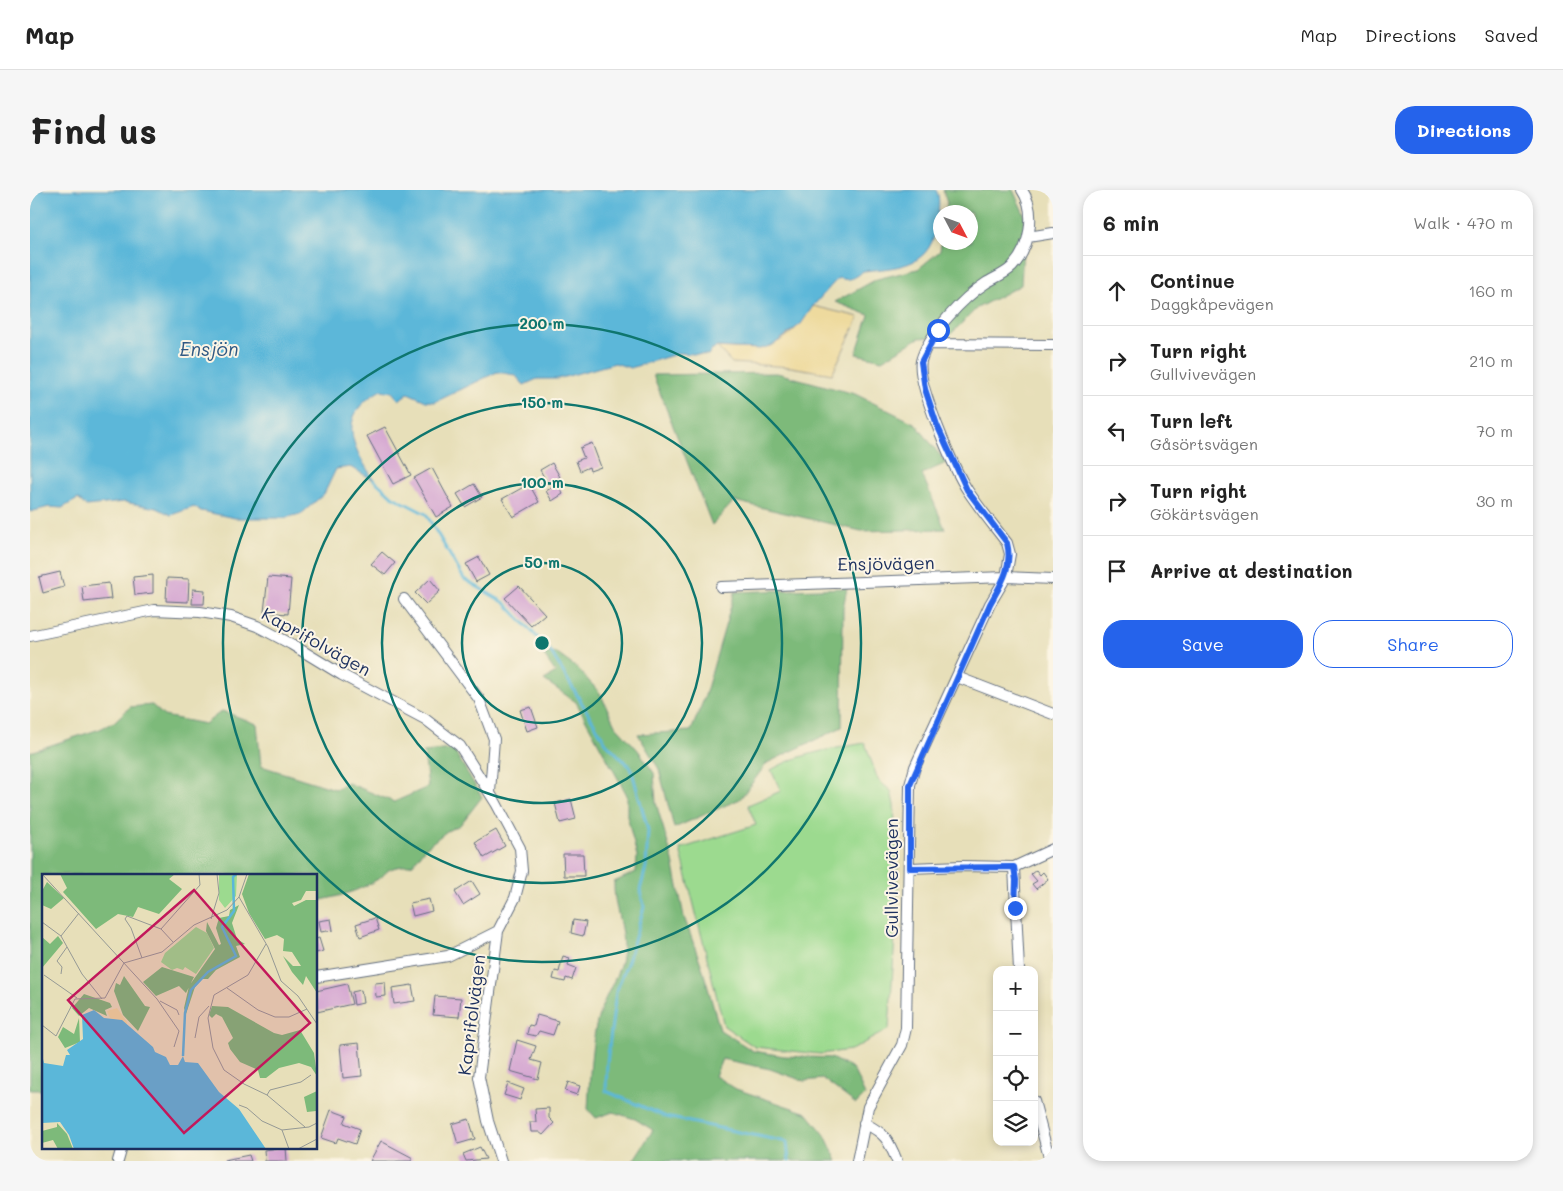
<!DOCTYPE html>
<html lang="en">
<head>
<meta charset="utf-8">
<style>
  body { margin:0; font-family:Mali,sans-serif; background:#f6f6f6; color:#222 }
  .controls { position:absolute; right:15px; bottom:15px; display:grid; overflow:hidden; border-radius:10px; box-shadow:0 2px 8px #0003 }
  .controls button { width:45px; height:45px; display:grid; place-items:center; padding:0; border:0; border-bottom:1px solid #e0e0e0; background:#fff; color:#222; font:25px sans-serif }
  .compass { position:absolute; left:903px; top:15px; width:45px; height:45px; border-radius:50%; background:#fff; box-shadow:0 2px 8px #0003; rotate:131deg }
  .stop { position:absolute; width:15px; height:15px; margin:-11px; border:4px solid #2563eb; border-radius:50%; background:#fff }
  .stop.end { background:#2563eb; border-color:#fff; box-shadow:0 1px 5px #0008 }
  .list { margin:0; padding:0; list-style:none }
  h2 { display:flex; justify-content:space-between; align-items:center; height:65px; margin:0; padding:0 20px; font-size:21px }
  h2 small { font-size:16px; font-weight:400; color:#767676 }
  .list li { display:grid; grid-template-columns:32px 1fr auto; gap:15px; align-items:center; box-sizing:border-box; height:70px; padding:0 20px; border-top:1px solid #e0e0e0 }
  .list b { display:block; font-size:19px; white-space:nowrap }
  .list p { margin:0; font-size:16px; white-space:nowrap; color:#767676 }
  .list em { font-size:16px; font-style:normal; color:#767676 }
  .actions { display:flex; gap:10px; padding:15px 20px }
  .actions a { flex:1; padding:11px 0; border:1px solid #2563eb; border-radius:20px; text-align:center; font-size:18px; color:#2563eb }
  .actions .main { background:#2563eb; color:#fff }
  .icon { flex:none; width:28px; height:28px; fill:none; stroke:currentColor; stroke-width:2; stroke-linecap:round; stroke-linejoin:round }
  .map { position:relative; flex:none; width:1023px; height:971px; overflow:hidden; border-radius:20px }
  header { display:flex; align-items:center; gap:30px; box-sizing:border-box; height:70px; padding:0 25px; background:#fff; border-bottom:1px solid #e0e0e0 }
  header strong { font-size:24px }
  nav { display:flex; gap:28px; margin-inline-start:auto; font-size:18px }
  .intro { display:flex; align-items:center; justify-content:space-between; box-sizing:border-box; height:120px; padding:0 30px }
  h1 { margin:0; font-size:35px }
  .button { padding:12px 22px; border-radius:20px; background:#2563eb; color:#fff; font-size:18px; font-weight:700 }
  main { display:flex; gap:30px; padding:0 30px }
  aside { flex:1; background:#fff; border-radius:20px; box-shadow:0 2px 8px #0003 }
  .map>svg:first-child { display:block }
  .green { fill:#9cda8f; stroke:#5c8476 }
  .forest { fill:#7dba7a; stroke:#4c746c }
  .sand { fill:#eeda9e; stroke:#84847e }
  .water { fill:#5bb7d9; stroke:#3b739c }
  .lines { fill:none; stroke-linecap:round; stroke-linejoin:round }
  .stream { stroke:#5bb7d9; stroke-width:3 }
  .building { fill:#d4a5d1 }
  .minor-casing { stroke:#626d7e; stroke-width:12 }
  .minor { stroke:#fff; stroke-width:10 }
  .route { stroke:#2563eb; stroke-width:6 }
  .ring { fill:none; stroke:#0f766e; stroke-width:2.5 }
  .labels { text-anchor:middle; stroke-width:4; stroke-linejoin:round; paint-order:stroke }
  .street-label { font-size:18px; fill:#1b2f5e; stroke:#fcf5e5 }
  .water-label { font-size:19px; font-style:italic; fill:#2e5883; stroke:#fcf5e5 }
  .inset-river { fill:none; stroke:#5bb7d9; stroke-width:2.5 }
  .inset-road { fill:none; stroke:#959995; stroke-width:1 }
  .view { fill:#c2185b; fill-opacity:0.15; stroke:#c2185b; stroke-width:2.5 }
  .inset-edge { fill:none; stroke:#1b2f5e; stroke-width:2.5 }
  .centre { fill:#0f766e; stroke:#fcf5e5; stroke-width:2.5 }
  .ring-label { font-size:15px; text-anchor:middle; font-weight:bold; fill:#0f766e; stroke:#fcf5e5; stroke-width:4; stroke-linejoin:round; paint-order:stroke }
</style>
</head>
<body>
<header>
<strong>Map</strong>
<nav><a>Map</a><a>Directions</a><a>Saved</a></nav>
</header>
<div class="intro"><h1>Find us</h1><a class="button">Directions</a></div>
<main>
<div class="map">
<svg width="1023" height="971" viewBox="0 0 1023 971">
  <rect width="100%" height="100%" fill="#fcf5e5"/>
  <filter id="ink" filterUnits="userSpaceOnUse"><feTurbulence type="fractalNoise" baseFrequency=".02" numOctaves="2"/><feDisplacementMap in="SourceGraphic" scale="10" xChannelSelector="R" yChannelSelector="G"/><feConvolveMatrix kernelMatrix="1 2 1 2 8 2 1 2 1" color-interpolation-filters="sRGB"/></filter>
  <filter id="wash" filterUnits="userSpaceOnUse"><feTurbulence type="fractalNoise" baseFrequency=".0096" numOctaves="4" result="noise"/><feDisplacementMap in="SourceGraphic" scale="20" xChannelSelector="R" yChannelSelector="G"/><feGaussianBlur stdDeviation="1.12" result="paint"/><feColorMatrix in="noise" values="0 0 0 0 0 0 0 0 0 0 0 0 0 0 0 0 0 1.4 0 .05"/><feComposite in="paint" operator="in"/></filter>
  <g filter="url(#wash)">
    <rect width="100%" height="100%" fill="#e7dfb9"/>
    <!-- green -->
    <path class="green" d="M835,553L848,590L861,601L864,615L868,701L859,839L821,860L790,864L725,857L694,836L650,659L726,635L718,615L751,601L741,580C770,563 802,559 835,553Z"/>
    <!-- forest -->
    <path class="forest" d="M913,0H983L995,26L991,95L947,118L919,146L889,148L852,170L826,164L839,125L805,112L847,89L888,79L910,61L911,53L941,52V22H915L917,13Z
      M747,183L825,204L886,234L916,273L892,284L915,339L831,341L704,311L682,335L623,185Z
      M817,398L813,418L812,537L737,573L710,609L644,638L629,579L608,544L661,541L674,509L705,402Z
      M526,463L548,479L570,503L585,535L608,560L624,583L626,613L643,671L654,727L672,777L690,840L723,861L754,866L801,868L823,879L835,905L826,914L793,889L774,891L740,879L692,869L685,886L706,899L777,923L795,945L807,971H603L623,940L605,929L583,922L566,928L558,919C560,890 560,857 568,828C574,805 591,785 593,760C594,737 583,716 584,692L606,682L607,666L597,626V605L546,512L514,490L526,483L513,464Z
      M122,515L134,526L175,534L192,521L227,534L231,576L305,599L318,593L364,612L398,597L394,562L423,559L452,607L430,635L417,641L394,659L383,674C376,676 367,676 360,679C356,681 353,687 348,689C329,701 308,707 286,711V685H14V900H0V562L70,539L84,532L100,517Z"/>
    <!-- sand -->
    <path class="sand" d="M783,116L829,127L802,184L761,177L702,173L687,157C736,161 754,159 783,116Z"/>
    <!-- water -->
    <path class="water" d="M0,0H906C911,8 908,22 907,31C902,77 872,77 833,81C825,89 818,91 808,88L783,116L771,134L743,155L730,159L687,157L682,159L678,165L650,163L600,178L585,173L527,189H507L494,195L485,185L467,182L405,212L396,211L378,203L369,210L362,202L351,200C305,226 322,256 344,290L320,277L306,279L294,304L271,324L254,328H205L171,321L164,317L141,325L127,318L94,312L56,316L48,309L32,318L19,317L0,322Z"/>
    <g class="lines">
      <!-- stream -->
      <path class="stream" d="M344,290L363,307L396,324L434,389L475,413L521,462L576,553L601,578L618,640L616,677L610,700L614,717L598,771L586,802L577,873L576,901L636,927L757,952L759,971"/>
    </g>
    <g id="blocks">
      <!-- building -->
      <path class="building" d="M355,237L381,285L363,294L337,246Z
        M562,253L571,277L560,281L559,277L550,281L546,271L554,268L550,258Z
        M522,273L530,287L518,294L510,280Z
        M402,278L423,317L406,327L384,288Z
        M444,294L452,307L435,317L427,304Z
        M499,294L509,312L483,327L472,309Z
        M528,294L533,304L522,311L516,301Z
        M352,362L365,373L355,385L341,374Z
        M449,367L459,385L446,392L436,374Z
        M30,382L34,397L13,403L9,387Z
        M123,385V403L105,405L103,387Z
        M238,387L261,389L258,424L234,422Z
        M137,388L159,389L158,412L136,411Z
        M400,389L410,401L396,414L385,403Z
        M79,393L81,409L54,412L52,396Z
        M489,396L515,424L501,436L475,408Z
        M163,399L175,400L174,414H162Z
        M501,517L508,537L497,541L490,520Z
        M541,609L546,629L530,633L525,613Z
        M466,640L475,656L454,668L445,652Z
        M533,664H553L554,686H534Z
        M1006,680L1010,685L1013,682L1018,689L1006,699L1002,694L1007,691L1001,684Z
        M442,691L450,704L433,715L425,702Z
        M399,709L402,721L383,726L380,713Z
        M345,728L349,740L330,747L326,734Z
        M301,729L303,740L291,742L289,731Z
        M543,730L556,732L553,746L541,743Z
        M289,748L293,761L286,763V749Z
        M533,766L540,768L538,775L546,778L542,790L536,788L535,792L523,789L525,781L529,782Z
        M355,792L356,806L346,807L345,793Z
        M317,794L322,814L287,822L286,801Z
        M382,795L385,811L364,814L362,798Z
        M331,800L333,813L324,815L322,802Z
        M405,806L431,808L429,827L403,825Z
        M507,825L528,831L523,845L509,841L506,846L497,844L499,835L504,836Z
        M487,850L506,856L501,870L512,873L508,889L480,881Z
        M329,853L332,886L313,888L310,855Z
        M538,892L550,896L547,905L535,901Z
        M478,893L494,899L490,910L474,905Z
        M519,918V928L524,933L513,945L509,942H501L500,932H506L505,919Z
        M301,920L317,926L314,933L330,939L325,954L308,948L306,953L291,948Z
        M439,929L445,949L428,954L422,934Z
        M351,951L383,968L381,971H340Z
        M256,957L257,971H235L234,960Z
        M450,957L456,969L436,971L433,964Z
        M219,965L221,971H194V970Z"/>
    </g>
  </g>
  <g filter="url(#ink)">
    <use href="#blocks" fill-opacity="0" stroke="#626d7e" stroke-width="1"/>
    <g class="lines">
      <defs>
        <path id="minor" d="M998,47L1023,43
          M899,154L1023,155
          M691,397L976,387L1023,389
          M374,409L449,509L464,549L460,602
          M0,446L124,420L170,422L201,427L227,436L261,454L312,485L395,529L430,556L466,613L490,658L492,681L485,708L468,741L449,887L458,931L471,971
          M927,487L1023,524
          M984,677L989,780
          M880,678L932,676L984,677L1023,659
          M286,787L418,766L468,741
          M1004,911L1020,971
          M834,933C856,944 858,949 867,971
          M88,971L92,957
          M827,971L838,917L872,855L876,838L880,595L885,577L960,414L976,387L980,364L977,353C964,336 950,319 938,301C925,281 886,193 891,171C898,144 934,107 956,93C964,88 975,84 982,77C1000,58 1007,22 992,0"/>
      </defs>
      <!-- minor casing -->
      <use href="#minor" class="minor-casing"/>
      <!-- minor -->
      <use href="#minor" class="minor"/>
    </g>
  </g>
  <g class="lines" filter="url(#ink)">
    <!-- route -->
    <path class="route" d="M908,140L891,172L895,199L907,235L937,300L977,353C983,377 971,394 960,414L880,595V678L984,677L986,690L985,718"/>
  </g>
  <!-- distance rings -->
  <g class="ring">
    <circle cx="512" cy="453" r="80"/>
    <circle cx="512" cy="453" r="160"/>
    <circle cx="512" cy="453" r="240"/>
    <circle cx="512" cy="453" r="319"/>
  </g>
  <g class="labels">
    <!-- street labels -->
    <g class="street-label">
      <text transform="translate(856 374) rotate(-1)" y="6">Ensjövägen</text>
      <text transform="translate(286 452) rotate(29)" y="6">Kaprifolvägen</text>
      <text transform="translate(862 688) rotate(-90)" y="6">Gullvivevägen</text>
      <text transform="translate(442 825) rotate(-83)" y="6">Kaprifolvägen</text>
    </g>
    <!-- water labels -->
    <g class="water-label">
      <text x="179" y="166">Ensjön</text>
    </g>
  </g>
  <!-- overview -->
  <g transform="translate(12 684)">
    <rect width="275" height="275" fill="#e7dfb9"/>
    <path d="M177,0H195L194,22L183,34L177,26ZM154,53L165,59L172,74L154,100L143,93L141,96L135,94L130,96L119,88L123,79Z" fill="#9cda8f"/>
    <path d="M18,0H133L127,5L140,15L117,40L96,33L91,43L76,40L54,55L21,18L25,14ZM207,0H275V17H264L259,26L250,29L252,32L264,26H275V119L264,102L261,111L250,98L241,82L251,92H259L250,78L241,77L242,65L235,61L223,65L207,39L200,20ZM5,8L22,24L9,35L0,31V17ZM197,31L190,49L195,65L203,70L194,72L198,83L174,96L166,105H160L153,113L144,140L142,134L147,112L173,75L164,57L165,48L177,71L179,70L174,54L177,44L187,42L188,36ZM16,62L21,69L0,94V63L8,70ZM120,93L152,103L144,119L137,112L114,122L101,108ZM82,102L103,132L108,133L96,157L81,141L72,117L74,109L78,111ZM42,120L68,129L70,133L63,136L65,142L47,134L37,142L30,134ZM170,132L186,133L232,159L240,161L258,156L272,179L275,202L269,193L257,189L237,194L224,204H218L216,196L198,188L188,175L186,169L191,164L180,143L174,140L170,144L167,141ZM37,144L38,168L23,174L16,163L21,153L32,160ZM275,217L274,237L265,238L262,223ZM15,249L25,260L31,275H16L11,266L0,269V257L15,253Z" fill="#7dba7a"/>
    <path d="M75,134L85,148V152L68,144L65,137Z" fill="#eeda9e"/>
    <path d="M52,136L62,144L80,146L111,173L113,178L124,183L128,191H136L141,182L143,188L156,189L177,218L197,235L224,275H32L27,261L18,248L0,249V181L2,189L21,192L24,181H28L25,176L41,165L40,141Z" fill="#5bb7d9"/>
    <path class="inset-river" d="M141,182L143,139L149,116L166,98L194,82L180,53L192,37L191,3L194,0"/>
    <path class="inset-road" d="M0,0L115,125L137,157L132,173M197,23L226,73L239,107L256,122L275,150M169,45L177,19L175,0M0,48L19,62L40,100L60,125M119,55L158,11L157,0M19,62L37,39M224,70L206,101L172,121L166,144L171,174L182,196L202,210L225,221L263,253M100,84L89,54L83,45L85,42L119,55L131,68M82,89L120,78L152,51L185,36L197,23L205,0M19,100L20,93L15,87L25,73M2,101L35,124M185,114L216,136L233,143H247L265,135M118,127L135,136L137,141M0,151L14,162L33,125L63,124L82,89M153,164L157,143L167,132M225,221L228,216L259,208L269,201M197,231L205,234L220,247L240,256L267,253L275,249M240,256L247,275M256,275L275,265"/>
    <path class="view" d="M152,16L268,149L142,259L26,126Z"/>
    <rect width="275" height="275" class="inset-edge"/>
  </g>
  <circle cx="512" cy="453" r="8" class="centre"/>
  <g class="ring-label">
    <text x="512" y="139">200 m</text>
    <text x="512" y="218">150 m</text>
    <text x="512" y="298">100 m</text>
    <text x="512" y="378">50 m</text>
  </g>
</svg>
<div class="controls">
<button>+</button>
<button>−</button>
<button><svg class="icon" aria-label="locate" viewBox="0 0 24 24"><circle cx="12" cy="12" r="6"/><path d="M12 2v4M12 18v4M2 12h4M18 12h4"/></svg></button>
<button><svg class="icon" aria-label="layers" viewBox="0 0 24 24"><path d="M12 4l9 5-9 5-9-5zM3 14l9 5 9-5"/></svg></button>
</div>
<svg class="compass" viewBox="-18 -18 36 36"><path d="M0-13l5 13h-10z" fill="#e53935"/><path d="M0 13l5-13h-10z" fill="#767676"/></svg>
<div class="stop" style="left:908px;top:140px"></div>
<div class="stop end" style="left:985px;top:718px"></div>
</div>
<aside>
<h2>6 min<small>Walk · 470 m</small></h2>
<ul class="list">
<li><svg class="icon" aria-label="ahead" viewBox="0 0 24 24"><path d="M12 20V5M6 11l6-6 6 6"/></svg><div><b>Continue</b><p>Daggkåpevägen</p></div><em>160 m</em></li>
<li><svg class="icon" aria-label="right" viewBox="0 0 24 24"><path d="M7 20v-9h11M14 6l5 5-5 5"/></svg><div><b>Turn right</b><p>Gullvivevägen</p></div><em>210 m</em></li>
<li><svg class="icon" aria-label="left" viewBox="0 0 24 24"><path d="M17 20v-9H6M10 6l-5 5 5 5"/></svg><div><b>Turn left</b><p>Gåsörtsvägen</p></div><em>70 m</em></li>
<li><svg class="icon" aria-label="right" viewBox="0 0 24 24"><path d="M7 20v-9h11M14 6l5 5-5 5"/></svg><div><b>Turn right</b><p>Gökärtsvägen</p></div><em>30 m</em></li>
<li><svg class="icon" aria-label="arrive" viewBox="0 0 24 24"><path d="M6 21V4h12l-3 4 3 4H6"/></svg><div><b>Arrive at destination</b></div></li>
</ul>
<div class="actions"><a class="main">Save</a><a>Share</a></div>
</aside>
</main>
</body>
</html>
